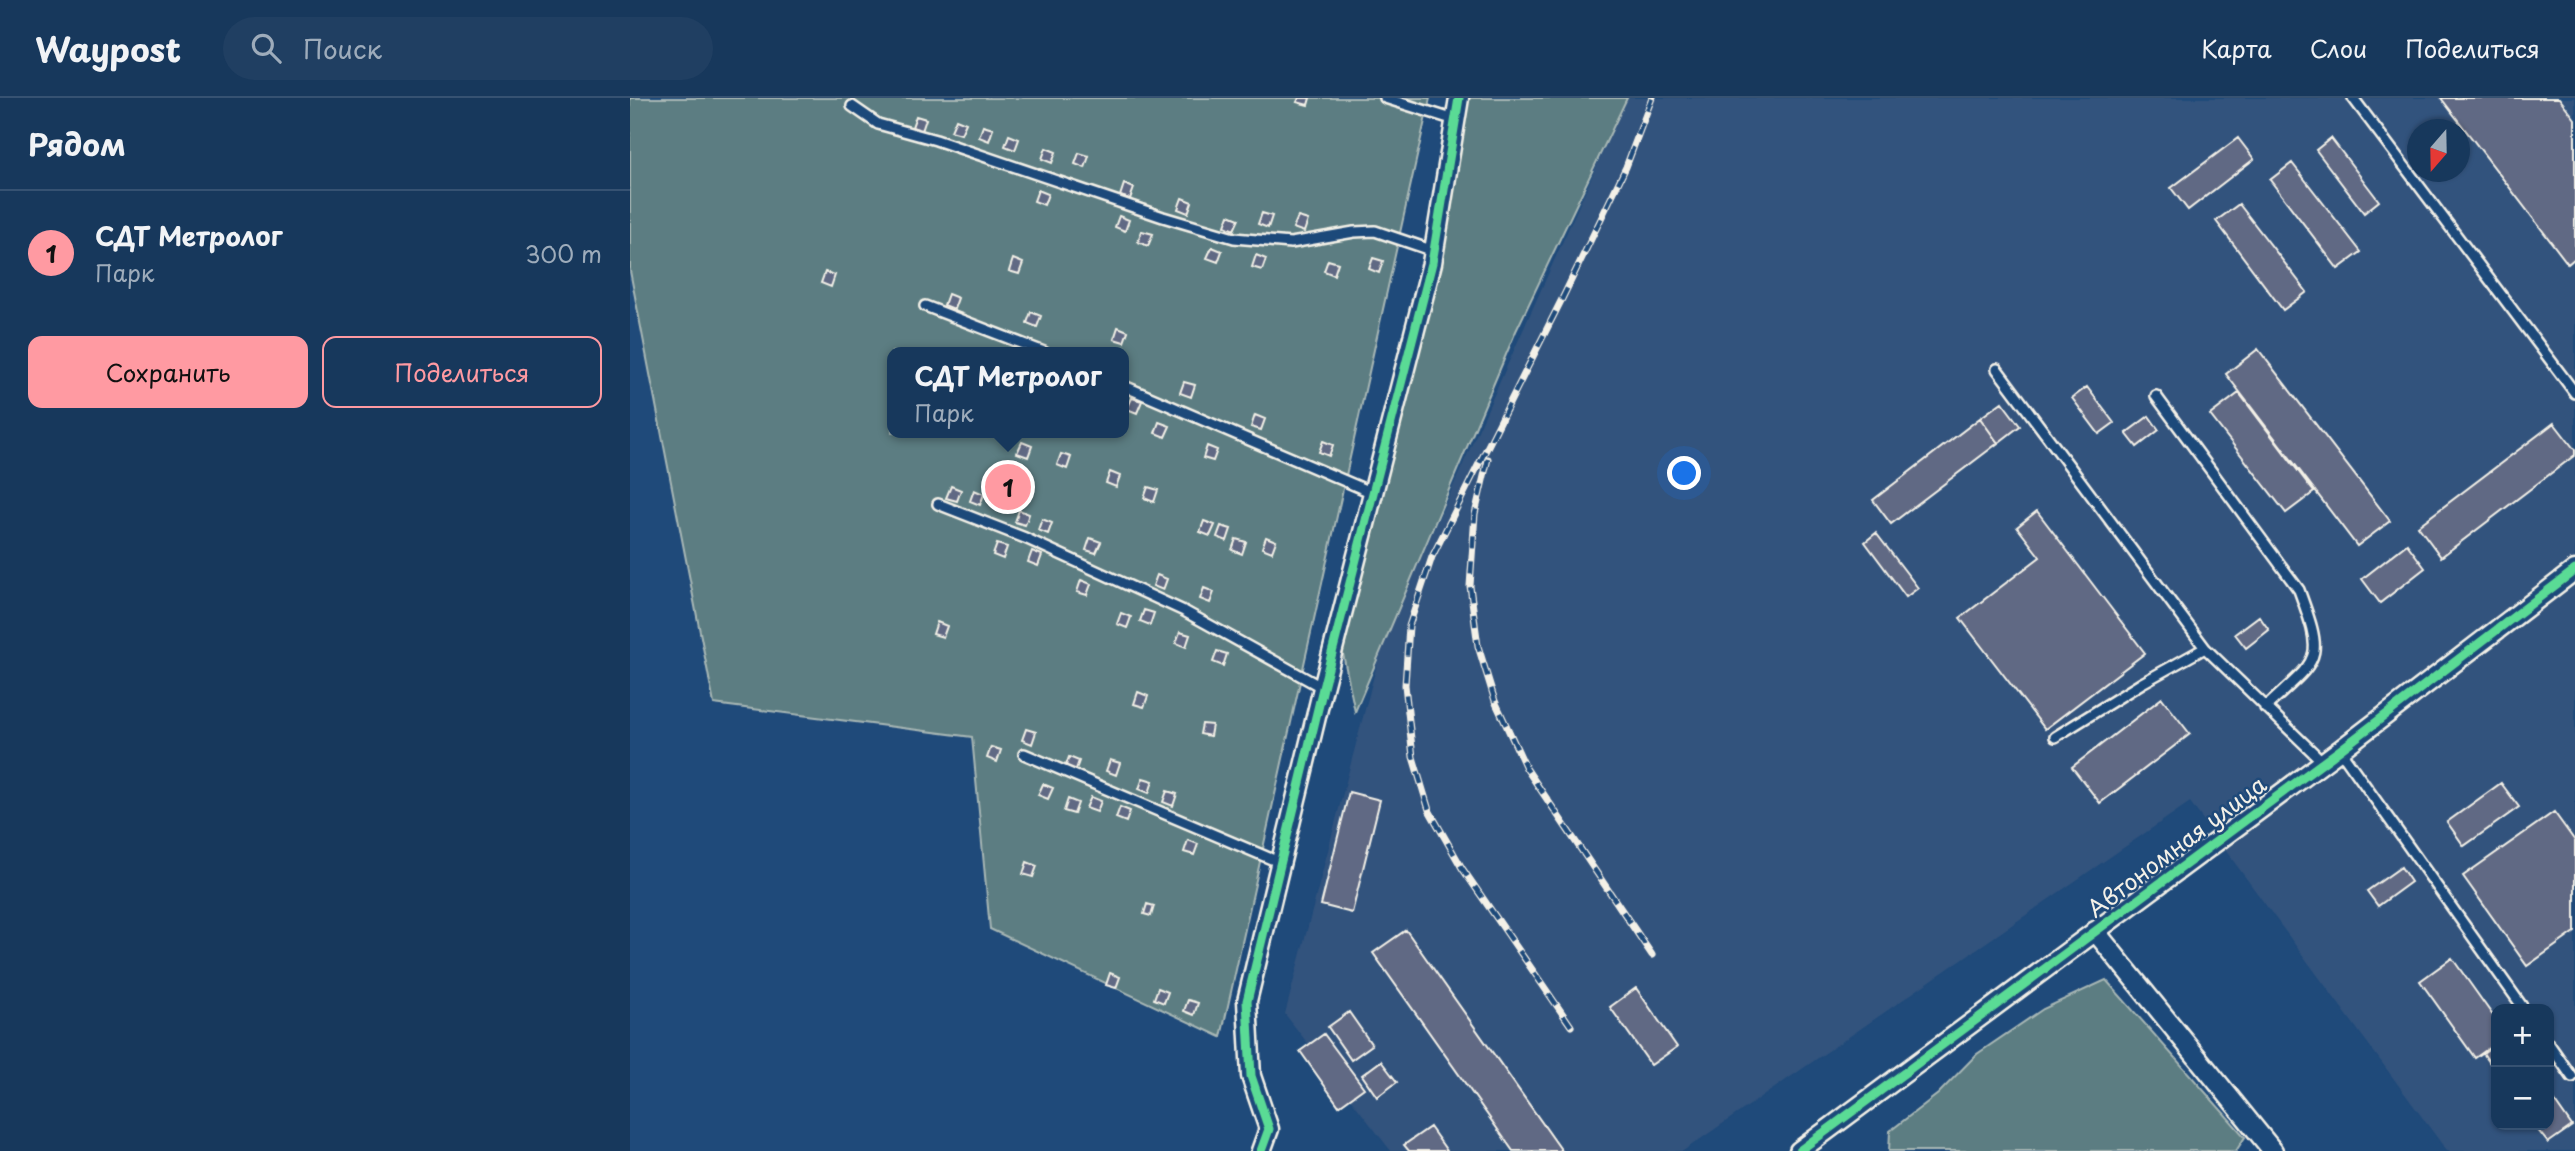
<!DOCTYPE html>
<html lang="ru">
<head>
<meta charset="utf-8">
<style>
  body { margin:0; font-family:"Playpen Sans",sans-serif; background:#203f62; color:#f1f3f6 }
  .controls { position:absolute; right:21px; bottom:21px; display:grid; overflow:hidden; border-radius:14px; box-shadow:0 2px 5px #0004 }
  .controls button { width:63px; height:63px; display:grid; place-items:center; padding:0; border:0; border-bottom:2px solid #365272; background:#17385c; color:#f1f3f6; font:35px sans-serif }
  .compass { position:absolute; left:1777px; top:21px; width:63px; height:63px; border-radius:50%; background:#17385c; box-shadow:0 2px 5px #0004; rotate:200deg }
  .you { position:absolute; left:1055px; top:376px; width:24px; height:24px; margin:-18px; border:5px solid #fff; border-radius:50%; background:#1a73e8; box-shadow:0 0 0 10px #1a73e833 }
  .badge { display:grid; place-items:center; width:46px; height:46px; border-radius:50%; background:#ff9aa2; color:#111; font-size:23px; font-weight:700 }
  .pin { position:absolute; translate:-50% -50%; border:4px solid #fff; box-shadow:0 2px 7px #0006 }
  .popup { position:absolute; left:257px; top:249px; width:242px; height:91px; box-sizing:border-box; display:grid; place-content:center; border-radius:14px; background:#17385c; filter:drop-shadow(0 2px 5px #0005); font-size:23px; white-space:nowrap; color:#9eacbb }
  .popup b { font-size:26px; color:#f1f3f6 }
  .popup::after { content:''; position:absolute; left:50%; top:100%; margin-left:-14px; border:14px solid transparent; border-top-color:#17385c }
  .list { margin:0; padding:0; list-style:none }
  h2 { display:flex; justify-content:space-between; align-items:center; height:91px; margin:0; padding:0 28px; font-size:30px }
  h2 small { font-size:23px; font-weight:400; color:#9eacbb }
  .list li { display:grid; grid-template-columns:46px 1fr auto; gap:21px; align-items:center; box-sizing:border-box; height:126px; padding:0 28px; border-top:2px solid #365272 }
  .list b { display:block; font-size:26px; white-space:nowrap }
  .list p { margin:0; font-size:23px; white-space:nowrap; color:#9eacbb }
  .list em { font-size:23px; font-style:normal; color:#9eacbb }
  .actions { display:flex; gap:14px; padding:21px 28px }
  .actions a { flex:1; padding:16px 0; border:2px solid #ff9aa2; border-radius:14px; text-align:center; font-size:24px; color:#ff9aa2 }
  .actions .main { background:#ff9aa2; color:#111 }
  .icon { flex:none; width:38px; height:38px; fill:none; stroke:currentColor; stroke-width:2; stroke-linecap:round; stroke-linejoin:round }
  .map { position:relative; flex:none; width:1945px; height:1053px; overflow:hidden }
  header { display:flex; align-items:center; gap:42px; box-sizing:border-box; height:98px; padding:0 35px; background:#17385c; border-bottom:2px solid #365272 }
  header strong { font-size:33px }
  nav { display:flex; gap:38px; margin-inline-start:auto; font-size:24px }
  .search { width:490px; height:63px; background:#203f62; display:flex; align-items:center; gap:18px; box-sizing:border-box; padding:0 24px; border-radius:38px; color:#9eacbb; font-size:26px }
  main { display:flex }
  aside { flex:1; background:#17385c }
  .map>svg:first-child { display:block }
  .built { fill:#33537d; fill-rule:evenodd }
  .green { fill:#5c7d82; stroke:#a8b7b5; stroke-width:2; fill-rule:evenodd }
  .building { fill:#616984; stroke:#f4f1e8; stroke-width:2 }
  .lines { fill:none; stroke-linecap:round; stroke-linejoin:round }
  .lane-casing { stroke:#f4f1e8; stroke-width:14 }
  .street-casing { stroke:#f4f1e8; stroke-width:23 }
  .lane { stroke:#1f4a7a; stroke-width:9 }
  .street { stroke:#1f4a7a; stroke-width:18 }
  .rail-casing { stroke:#f4f1e8; stroke-width:7 }
  .rail { stroke:#1f4a7a; stroke-width:4.5; stroke-dasharray:13; stroke-linecap:butt }
  .cycleway-casing { stroke:#1f4a7a; stroke-width:13 }
  .cycleway { stroke:#5adb95; stroke-width:9 }
  .labels { text-anchor:middle; stroke-width:5; stroke-linejoin:round; paint-order:stroke }
  .street-label { font-size:23px; fill:#f4f1e8; stroke:#1f4a7a }
</style>
</head>
<body>
<header>
<strong>Waypost</strong>
<div class="search"><svg class="icon" aria-label="search" viewBox="0 0 24 24"><circle cx="10" cy="10" r="6"/><path d="M15 15l6 6"/></svg>Поиск</div>
<nav><a>Карта</a><a>Слои</a><a>Поделиться</a></nav>
</header>
<main>
<aside>
<h2>Рядом<small></small></h2>
<ul class="list">
<li><span class="badge">1</span><div><b>СДТ Метролог</b><p>Парк</p></div><em>300 m</em></li>
</ul>
<div class="actions"><a class="main">Сохранить</a><a>Поделиться</a></div>
</aside>
<div class="map">
<svg width="1945" height="1053" viewBox="0 0 1945 1053">
  <rect width="100%" height="100%" fill="#1f4a7a"/>
  <filter id="ink" filterUnits="userSpaceOnUse"><feTurbulence type="fractalNoise" baseFrequency=".0143" numOctaves="2"/><feDisplacementMap in="SourceGraphic" scale="14" xChannelSelector="R" yChannelSelector="G"/><feConvolveMatrix kernelMatrix="1 2 1 2 8 2 1 2 1" color-interpolation-filters="sRGB"/></filter>
  <g filter="url(#ink)">
    <!-- built -->
    <path class="built" d="M997,0H1945V1053H1817L1560,704L1053,1053H761L655,916L752,547ZM1787,32H1829V74H1787ZM1866,911H1919V1027H1866Z"/>
    <!-- green -->
    <path class="green" d="M0,0H800L591,939L360,831L342,639L84,606L0,173ZM262,254H494V335H262Z
      M835,0H997L886,233L725,614L712,551Z
      M1476,882L1615,1039L1606,1053H1259L1260,1033L1308,996L1347,956L1413,911Z"/>
    <!-- building -->
    <path class="building" d="M669,0H680L678,7L667,4Z
      M1811,0H1929L1945,21V160L1938,166Z
      M286,18L296,21L292,33L282,29Z
      M326,21L336,25L331,36L321,33Z
      M353,28L363,31L359,43L349,39Z
      M379,37L389,41L385,52L375,48Z
      M1608,40L1624,61L1558,112L1541,90Z
      M1701,40L1749,103L1734,115L1686,52Z
      M416,50L426,54L422,65L412,61Z
      M449,55L459,58L455,70L445,66Z
      M1662,65L1731,154L1708,171L1640,82Z
      M494,86L504,90L500,101L490,98Z
      M408,92L418,96L414,107L404,103Z
      M552,100L562,104L558,115L548,111Z
      M1609,106L1677,194L1653,212L1586,123Z
      M632,115L642,118L638,130L628,126Z
      M599,117L609,121L604,132L595,128Z
      M489,118L499,122L495,133L485,129Z
      M668,119L678,122L674,134L663,130Z
      M512,133L523,136L518,148L508,144Z
      M582,149L592,153L588,164L577,160Z
      M626,157L636,161L632,172L622,169Z
      M743,160L753,163L749,175L739,171Z
      M383,161L393,165L389,176L379,173Z
      M698,162L708,165L704,177L694,173Z
      M195,174L205,177L201,189L191,185Z
      M318,196L328,200L324,211L314,207Z
      M401,214L411,218L407,229L397,225Z
      M488,229L498,233L494,244L484,241Z
      M1628,251L1760,423L1727,448L1596,276Z
      M554,284L565,287L561,299L550,295Z
      M1457,289L1484,325L1469,336L1442,300Z
      M1609,295L1684,394L1656,415L1580,317Z
      M502,300L512,303L507,315L497,311Z
      M1372,304L1390,328L1368,345L1350,320Z
      M625,317L635,321L631,332L621,329Z
      M1519,318L1529,332L1507,349L1496,335Z
      M1350,320L1368,345L1261,426L1243,402Z
      M529,324L540,328L535,339L525,335Z
      M1924,325L1945,352V357L1811,459L1788,428Z
      M693,343L703,347L699,358L689,354Z
      M392,344L402,348L398,359L387,355Z
      M577,348L587,352L583,363L573,360Z
      M431,356L441,359L437,371L427,367Z
      M480,374L490,378L486,389L476,385Z
      M321,388L331,392L327,403L316,400Z
      M518,389L528,392L524,404L514,400Z
      M344,392L354,396L350,407L340,403Z
      M389,412L399,416L395,427L385,424Z
      M1407,413L1515,555L1415,631L1330,520L1410,459L1387,429Z
      M412,421L422,425L418,436L408,432Z
      M574,423L585,427L580,438L570,434Z
      M591,428L601,431L597,443L587,439Z
      M1246,435L1288,490L1276,499L1235,444Z
      M636,439L646,443L642,454L632,450Z
      M460,440L471,444L466,455L456,452Z
      M606,441L616,444L612,456L602,452Z
      M367,446L377,449L373,461L363,457Z
      M1777,446L1795,470L1750,505L1732,481Z
      M402,453L412,457L408,468L398,464Z
      M527,477L537,481L533,492L523,488Z
      M451,482L461,486L457,497L447,494Z
      M574,490L584,494L580,505L570,501Z
      M514,512L524,515L520,527L510,523Z
      M491,515L501,519L497,530L487,526Z
      M1629,518L1639,532L1616,550L1605,536Z
      M307,524L317,528L313,539L303,536Z
      M550,534L560,537L556,549L546,545Z
      M587,553L597,556L593,568L583,564Z
      M508,594L518,598L514,609L504,606Z
      M1532,600L1560,636L1470,705L1442,669Z
      M572,626L582,627L580,638L570,636Z
      M396,631L406,634L402,646L392,642Z
      M361,649L371,652L367,664L357,660Z
      M439,659L449,663L445,674L435,670Z
      M480,662L490,665L486,677L476,673Z
      M513,680L523,683L519,695L509,691Z
      M1871,685L1889,709L1834,748L1817,724Z
      M413,686L423,690L418,701L408,697Z
      M537,693L547,696L543,708L533,704Z
      M719,694L750,702L722,815L691,807Z
      M461,699L471,703L467,714L456,710Z
      M438,701L448,705L444,716L434,713Z
      M490,709L500,713L496,724L486,720Z
      M1924,714L1945,743V834L1897,868L1833,778Z
      M558,742L568,746L564,757L554,754Z
      M397,764L407,768L403,779L393,776Z
      M1771,769L1781,784L1748,808L1737,793Z
      M517,806L524,808L521,818L514,816Z
      M776,832L932,1053H883L743,855Z
      M1822,860L1866,922V945L1845,960L1790,883Z
      M480,875L490,879L486,890L476,887Z
      M528,890L538,894L534,905L524,901Z
      M1006,890L1047,949L1021,967L980,909Z
      M558,902L568,905L564,917L554,913Z
      M719,914L742,947L721,962L698,929Z
      M694,936L734,990L709,1008L670,953Z
      M1866,945V974L1853,955Z
      M751,963L767,984L747,999L732,977Z
      M1919,995L1942,1028L1918,1045L1904,1027H1919Z
      M800,1029L817,1053H779L774,1047Z"/>
    <g class="lines">
      <defs>
        <path id="lane" d="M755,0L825,22
          M1723,0L1945,295
          M222,8L248,26L306,42L533,119L604,140L661,145L724,134L745,133L804,153
          M295,208L414,254
          M1367,271L1575,550L1693,664
          M494,288L743,395
          M1526,298L1669,492C1696,565 1689,559 1635,610
          M308,406L395,440L554,513L693,590
          M1425,639L1512,585L1575,550
          M1710,652L1894,911
          M394,656L651,765
          M1919,946L1942,979"/>
        <path id="street" d="M1465,833L1643,1053
          M631,1053L639,1031L621,978L617,903L693,590L802,165L829,0
          M1169,1053L1710,652L1945,472"/>
      </defs>
      <!-- lane casing -->
      <use href="#lane" class="lane-casing"/>
      <!-- street casing -->
      <use href="#street" class="street-casing"/>
      <!-- lane -->
      <use href="#lane" class="lane"/>
      <!-- street -->
      <use href="#street" class="street"/>
      <defs>
        <path id="rail" d="M858,361L845,416L840,488L848,548L865,603L896,670L1022,857
          M941,928L832,770L799,712L783,659L775,587L779,528L802,459L933,199L996,69L1022,0"/>
      </defs>
      <!-- rail casing -->
      <use href="#rail" class="rail-casing"/>
      <!-- rail -->
      <use href="#rail" class="rail"/>
      <defs>
        <path id="cycleway" d="M631,1053L639,1031L621,978L617,903L693,590L802,165L829,0
          M1169,1053L1710,652L1945,472"/>
      </defs>
      <!-- cycleway casing -->
      <use href="#cycleway" class="cycleway-casing"/>
      <!-- cycleway -->
      <use href="#cycleway" class="cycleway"/>
    </g>
  </g>
  <g class="labels">
    <!-- street labels -->
    <g class="street-label">
      <text transform="translate(1547 749) rotate(-37)" y="8">Автономная улица</text>
    </g>
  </g>
</svg>
<div class="controls">
<button>+</button>
<button>−</button>
</div>
<svg class="compass" viewBox="-18 -18 36 36"><path d="M0-13l5 13h-10z" fill="#e53935"/><path d="M0 13l5-13h-10z" fill="#9eacbb"/></svg>
<div class="you"></div>
<div class="pin badge" style="left:378px;top:389px">1</div>
<div class="popup"><b>СДТ Метролог</b>Парк</div>
</div>
</main>
</body>
</html>
